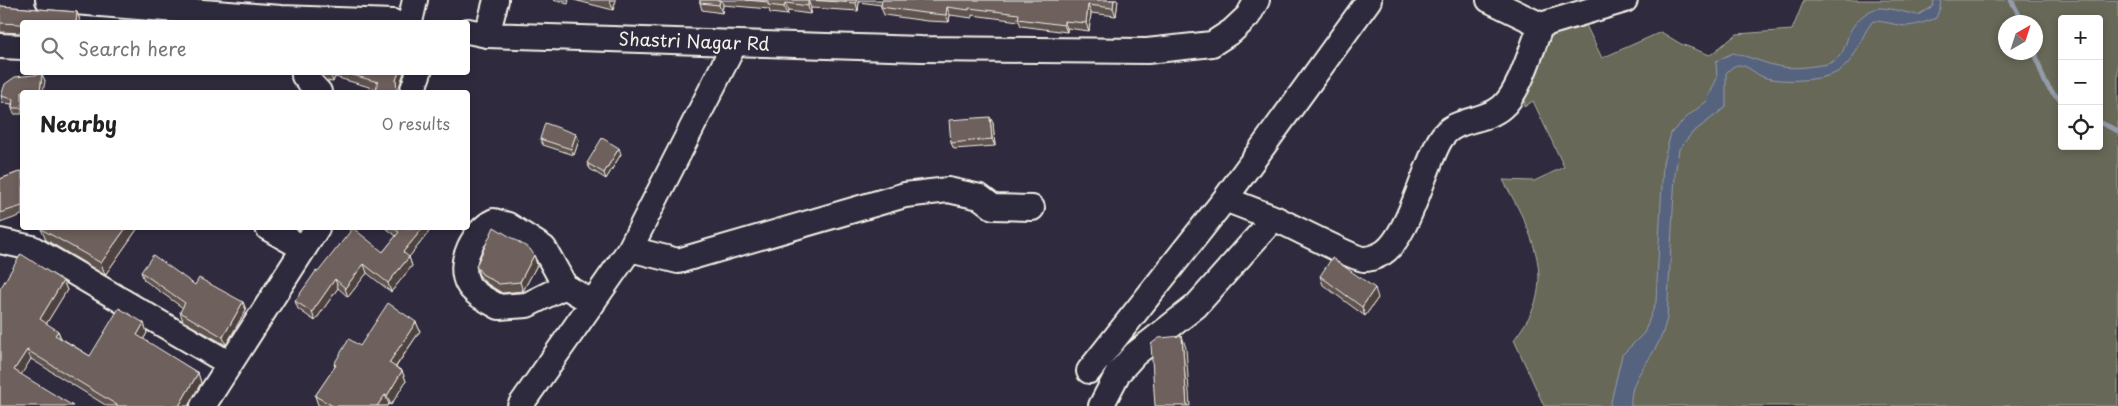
<!DOCTYPE html>
<html lang="en">
<head>
<meta charset="utf-8">
<style>
  body { margin:0; font-family:"Playpen Sans",sans-serif; background:#f6f6f6; color:#222 }
  .controls { position:absolute; right:15px; top:15px; display:grid; overflow:hidden; border-radius:5px; box-shadow:0 2px 8px #0003 }
  .controls button { width:45px; height:45px; display:grid; place-items:center; padding:0; border:0; border-bottom:1px solid #e0e0e0; background:#fff; color:#222; font:25px sans-serif }
  .compass { position:absolute; left:1998px; top:15px; width:45px; height:45px; border-radius:50%; background:#fff; box-shadow:0 2px 8px #0003; rotate:39deg }
  .list { margin:0; padding:0; list-style:none }
  h2 { display:flex; justify-content:space-between; align-items:center; height:65px; margin:0; padding:0 20px; font-size:21px }
  h2 small { font-size:16px; font-weight:400; color:#767676 }
  .icon { flex:none; width:28px; height:28px; fill:none; stroke:currentColor; stroke-width:2; stroke-linecap:round; stroke-linejoin:round }
  .map { position:relative; flex:none; width:2118px; height:406px; overflow:hidden }
  .search { position:absolute; background:#fff; box-shadow:0 2px 8px #0003; left:20px; top:20px; width:450px; height:55px; display:flex; align-items:center; gap:12px; box-sizing:border-box; padding:0 18px; border-radius:5px; color:#767676; font-size:19px }
  .panel { position:absolute; background:#fff; box-shadow:0 2px 8px #0003; left:20px; top:90px; width:450px; height:140px; border-radius:5px }
  .map>svg:first-child { display:block }
  .green { fill:#676859; stroke:#aeaca0; fill-rule:evenodd }
  .water { fill:#56637f; stroke:#959ca9 }
  .lines { fill:none; stroke-linecap:round; stroke-linejoin:round }
  .stream { stroke:#959ca9; stroke-width:5 }
  .minor-casing { stroke:#f4f1e8; stroke-width:28 }
  .minor { stroke:#2f2a3d; stroke-width:24 }
  .wall { fill:#5f534f; stroke:#f4f1e8 }
  .shaded-wall { fill:#4d4340; stroke:#f4f1e8 }
  .building { fill:#6e605c; stroke:#f4f1e8 }
  .labels { text-anchor:middle; stroke-width:4; stroke-linejoin:round; paint-order:stroke }
  .street-label { font-size:18px; fill:#f4f1e8; stroke:#2f2a3d }
</style>
</head>
<body>
<div class="map">
<svg width="2118" height="406" viewBox="0 0 2118 406">
  <rect width="100%" height="100%" fill="#2f2a3d"/>
  <filter id="ink" filterUnits="userSpaceOnUse"><feTurbulence type="fractalNoise" baseFrequency=".02" numOctaves="2"/><feDisplacementMap in="SourceGraphic" scale="10" xChannelSelector="R" yChannelSelector="G"/><feConvolveMatrix kernelMatrix="1 2 1 2 8 2 1 2 1" color-interpolation-filters="sRGB"/></filter>
  <g filter="url(#ink)">
    <!-- green -->
    <path class="green" d="M1804,0H2118V406H1544L1514,340C1523,327 1534,312 1537,296C1546,256 1522,215 1503,180L1534,181L1564,167L1533,101L1524,107L1527,72L1546,34L1585,23L1602,58L1661,32L1681,44L1710,55L1737,34L1792,30ZM2062,19H2099V146H2062ZM2006,22H2036V52H2006Z"/>
    <!-- water -->
    <path class="water" d="M1934,0H1941L1940,8L1936,18C1926,22 1915,26 1905,26C1894,25 1885,21 1873,21C1859,37 1858,59 1839,71C1824,81 1781,83 1763,77C1754,73 1749,66 1739,65C1734,65 1730,69 1726,73V107L1692,133L1679,149L1675,175L1667,318C1665,324 1664,331 1661,337C1651,362 1629,377 1631,406H1610L1622,355L1644,333L1656,302L1663,163L1671,133L1688,116L1707,101L1717,78L1716,61L1733,53C1767,61 1776,72 1814,66C1819,65 1827,65 1832,62C1843,56 1844,48 1848,37C1851,25 1866,9 1880,8C1892,8 1906,13 1918,15L1933,6Z"/>
    <g class="lines">
      <!-- stream -->
      <path class="stream" d="M2011,0L2023,22
        M2035,52C2041,72 2044,89 2062,100
        M2099,122L2118,131"/>
      <defs>
        <path id="minor" d="M48,0L281,18L393,22
          M1489,0L1541,25
          M410,22L415,0
          M468,31L487,35L921,49L1147,51L1212,44L1232,31L1248,16L1257,0
          M487,35L496,0
          M0,46L22,47
          M304,76L319,92
          M412,92L419,72
          M1274,218L1225,199L1369,0
          M268,228L303,248
          M0,241L32,248L230,364
          M630,249L678,261L905,195L948,190L980,197L993,207L1032,208
          M565,286L544,248L508,225L494,221C475,230 456,262 468,284C473,294 489,301 499,307L527,305L565,286L593,303
          M1089,371L1225,199
          M203,406L317,228
          M520,406L630,249L735,43
          M1101,406L1118,373L1135,354L1196,306L1274,218C1287,224 1355,259 1364,259C1368,259 1375,257 1379,255C1407,244 1424,167 1440,140C1453,117 1484,123 1502,107C1520,92 1532,47 1541,25L1625,0"/>
      </defs>
      <!-- minor casing -->
      <use href="#minor" class="minor-casing"/>
      <!-- minor -->
      <use href="#minor" class="minor"/>
    </g>
    <!-- wall -->
    <path class="wall" d="M553,0H569L568,4Z
      M574,0H616L613,10Z
      M700,0H1118L1116,16L1091,13L1089,31L1067,28V32L1021,26L1019,21L972,15V18L950,15L949,22L927,21L884,15L881,7V5L859,2L858,11L811,8L810,14L788,11L787,15L770,13L769,9L723,5L722,13L702,10L700,3Z
      M0,6L77,12L80,21L22,22V33L0,32Z
      M318,72H404L399,87L376,89L335,77L333,82L327,81Z
      M42,74L45,81L22,92V114H14L12,108V104L3,103L1,96Z
      M993,123L995,146L954,149L951,143Z
      M576,134L579,140L574,155L543,145L540,139Z
      M621,154L606,179L590,169L587,163Z
      M22,171V215L0,223V179Z
      M42,228H138L105,275L46,240L41,229Z
      M386,228H432L409,257L412,266L391,292L367,273L348,297L338,288L315,321L298,309L295,301L318,272L383,252L396,236Z
      M537,265L523,291L502,293L486,283L479,275L476,266Z
      M141,272L195,285L243,302L246,310L226,345L183,321L180,312L183,308L144,280Z
      M1320,276L1378,298L1365,316L1323,285Z
      M63,281L67,290L46,324L58,331L61,338L90,356L147,333L143,340L198,373L201,383L188,406H107L31,359L0,406V289Z
      M416,322L420,331L396,367L402,371L406,381L391,405L389,404L387,406H321L318,405L315,396L335,367L334,364L360,346Z"/>
    <!-- shaded-wall -->
    <path class="shaded-wall" d="M610,0H616L613,10L610,1Z
      M720,0H721L723,5L722,13L719,5Z
      M808,0L811,8L810,14L808,6Z
      M856,0H858L859,2L858,11L856,3Z
      M1114,0H1118L1116,16L1113,8Z
      M785,3L788,11L787,15L784,7Z
      M1088,5L1091,13L1089,31L1086,23Z
      M947,7L950,15L949,22L946,15Z
      M77,12L80,21V22H76Z
      M1064,21L1067,28V32L1064,25Z
      M331,72H333L335,77L333,82L331,75Z
      M399,72H404L399,87V92H396V80Z
      M42,74L45,81L43,92H40Z
      M990,117L993,123L995,146L992,139Z
      M576,134L579,140L574,155L571,149Z
      M619,148L621,154L606,179L604,173Z
      M126,228H138L105,275L101,263Z
      M423,228H432L406,261L403,252Z
      M534,255L537,265L523,291L520,282Z
      M409,257L412,266L391,292L388,283Z
      M364,264L367,273L348,297L345,288Z
      M335,279L338,288L315,321L312,312Z
      M63,281L67,290L43,329L40,319Z
      M1375,288L1378,298L1365,316L1362,307Z
      M243,302L246,310L226,345L223,337Z
      M416,322L420,331L392,372L389,363Z
      M144,323L147,333L140,345L137,335Z
      M58,331L61,340L55,335Z
      M1182,336L1186,348L1190,406H1187Z
      M27,350L31,359L18,380L14,370Z
      M402,371L406,381L391,405L387,396Z
      M198,373L201,383L188,406H179Z
      M385,395L389,404L387,406H377Z"/>
    <!-- building -->
    <path class="building" d="M700,0H720L719,5L700,3Z
      M746,0H856V3L808,0V6L785,3L784,7L768,5V2Z
      M882,0H1114L1113,8L1088,5L1086,23L1064,21V25L1018,19L1019,14L969,8V10L947,7L946,15L924,13L881,7Z
      M0,6L77,12L76,22H22V25L20,24L0,23Z
      M324,72H331V75Z
      M342,72H399L396,80L397,90L396,92H375L378,82Z
      M42,74L40,92H22V108H12L13,99L1,96L5,84L15,77Z
      M990,117L992,139L951,143L949,120Z
      M545,123L576,134L571,149L540,139Z
      M602,138L619,148L604,173L587,163Z
      M22,171V206L0,213V179Z
      M494,227L530,249L534,255L520,282L499,284L482,274L476,266Z
      M42,228H126L101,263L41,229Z
      M353,228L383,252L399,232L393,228H423L403,252L409,257L388,283L364,264L345,288L335,279L312,312L295,301L316,271L318,272Z
      M21,254L63,281L40,319L58,331L55,335L90,356L119,308L144,323L137,335L198,373L179,406H116L117,405L27,350L14,370L73,406H0V289Z
      M153,255L195,285L199,278L243,302L223,337L180,312L185,303L141,272Z
      M1332,258L1375,288L1362,307L1320,276Z
      M388,303L416,322L389,363L402,371L387,396L385,395L377,406H333L315,396L336,365L334,364L349,339L360,346Z
      M1182,336L1187,406H1155L1151,344L1159,338Z"/>
  </g>
  <g class="labels">
    <!-- street labels -->
    <g class="street-label">
      <text transform="translate(694 42) rotate(2)" y="6">Shastri Nagar Rd</text>
    </g>
  </g>
</svg>
<div class="controls">
<button>+</button>
<button>−</button>
<button><svg class="icon" aria-label="locate" viewBox="0 0 24 24"><circle cx="12" cy="12" r="6"/><path d="M12 2v4M12 18v4M2 12h4M18 12h4"/></svg></button>
</div>
<svg class="compass" viewBox="-18 -18 36 36"><path d="M0-13l5 13h-10z" fill="#e53935"/><path d="M0 13l5-13h-10z" fill="#767676"/></svg>
<div class="search"><svg class="icon" aria-label="search" viewBox="0 0 24 24"><circle cx="10" cy="10" r="6"/><path d="M15 15l6 6"/></svg>Search here</div>
<section class="panel">
<h2>Nearby<small>0 results</small></h2>
<ul class="list">
</ul>
</section>
</div>
</body>
</html>
